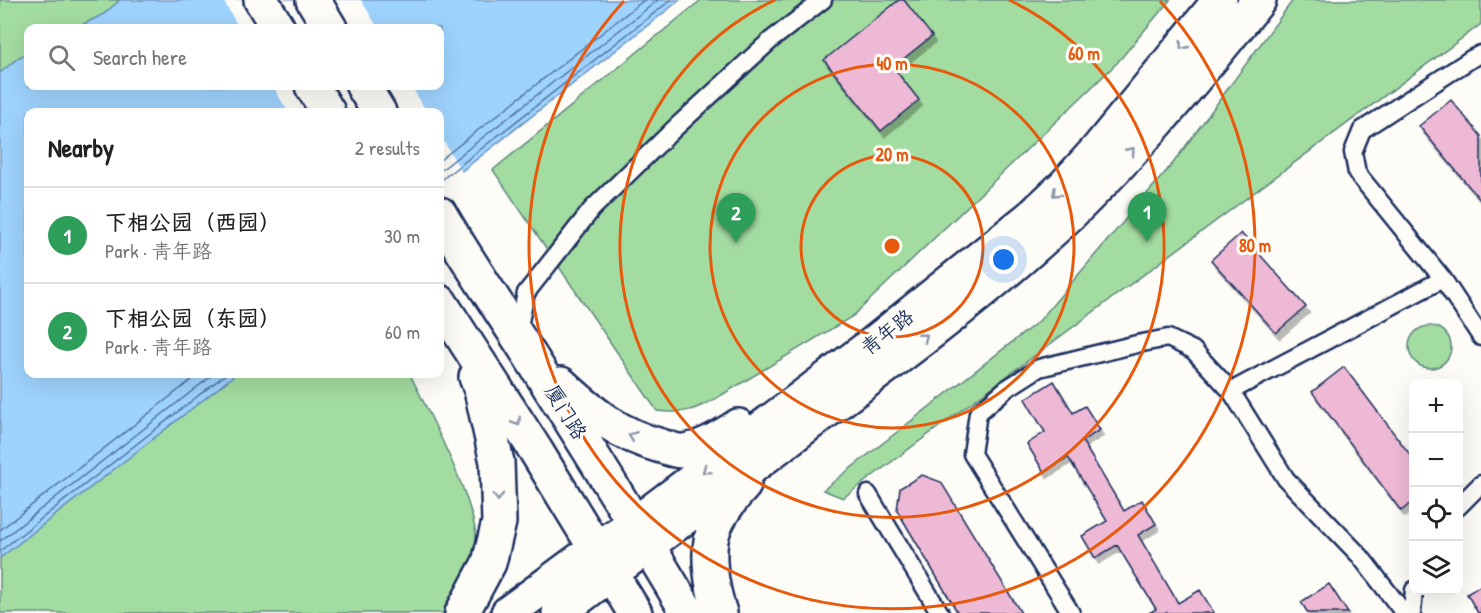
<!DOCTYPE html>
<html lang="en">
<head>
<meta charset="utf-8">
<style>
  body { margin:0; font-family:"Patrick Hand","LXGW WenKai TC",sans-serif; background:#f2f2f2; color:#222 }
  .controls { position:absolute; right:18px; bottom:18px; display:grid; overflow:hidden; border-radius:12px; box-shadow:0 6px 24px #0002 }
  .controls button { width:54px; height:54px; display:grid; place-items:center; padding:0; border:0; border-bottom:2px solid #e0e0e0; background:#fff; color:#222; font:30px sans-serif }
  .you { position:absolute; left:1004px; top:260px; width:21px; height:21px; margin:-15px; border:4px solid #fff; border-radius:50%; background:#1a73e8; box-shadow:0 0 0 9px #1a73e833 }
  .badge { display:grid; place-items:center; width:39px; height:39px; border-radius:50%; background:#111827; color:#fff; font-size:20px; font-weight:700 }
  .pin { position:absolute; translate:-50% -50px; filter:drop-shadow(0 2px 3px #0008) }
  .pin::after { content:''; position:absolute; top:32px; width:21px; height:18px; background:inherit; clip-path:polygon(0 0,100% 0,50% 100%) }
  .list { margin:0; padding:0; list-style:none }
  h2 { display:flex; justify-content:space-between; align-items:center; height:78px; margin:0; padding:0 24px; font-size:26px }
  h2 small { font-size:20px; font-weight:400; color:#767676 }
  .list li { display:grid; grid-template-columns:39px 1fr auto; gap:18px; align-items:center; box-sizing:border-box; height:96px; padding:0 24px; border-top:2px solid #e0e0e0 }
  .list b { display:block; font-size:22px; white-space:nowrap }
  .list p { margin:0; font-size:20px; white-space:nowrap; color:#767676 }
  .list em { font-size:20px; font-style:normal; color:#767676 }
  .icon { flex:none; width:33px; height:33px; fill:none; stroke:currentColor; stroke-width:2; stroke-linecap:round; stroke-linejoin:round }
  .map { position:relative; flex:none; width:1481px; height:613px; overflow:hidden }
  .search { position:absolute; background:#fff; box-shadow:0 6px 24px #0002; left:24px; top:24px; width:420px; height:66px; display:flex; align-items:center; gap:15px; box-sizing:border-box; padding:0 21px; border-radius:12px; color:#767676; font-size:22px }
  .panel { position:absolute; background:#fff; box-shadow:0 6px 24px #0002; left:24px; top:108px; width:420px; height:270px; border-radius:12px }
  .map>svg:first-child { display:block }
  .green { fill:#a3dca0; stroke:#5f867f; stroke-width:1.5 }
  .water { fill:#9ed3fd; stroke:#6a91bd; stroke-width:1.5 }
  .pier { fill:#fdfcf7 }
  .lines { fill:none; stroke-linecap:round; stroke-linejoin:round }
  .shore { stroke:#4f719e; stroke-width:1.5 }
  .building { fill:#eeb9d4; stroke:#1b2f5e; stroke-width:1.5; filter:url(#shadow) }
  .service-casing { stroke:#1b2f5e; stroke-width:21 }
  .tertiary-casing { stroke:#1b2f5e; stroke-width:38 }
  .service { stroke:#fdfcf7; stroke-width:16 }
  .tertiary { stroke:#fdfcf7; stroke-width:33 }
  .oneway { stroke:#8c96aa }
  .ring { fill:none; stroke:#e8590c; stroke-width:3 }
  .labels { text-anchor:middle; stroke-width:6; stroke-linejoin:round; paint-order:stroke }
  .street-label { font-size:20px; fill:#1b2f5e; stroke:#fdfcf7 }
  .centre { fill:#e8590c; stroke:#fdfcf7; stroke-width:3 }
  .ring-label { font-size:18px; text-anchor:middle; font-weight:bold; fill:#e8590c; stroke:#fdfcf7; stroke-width:6; stroke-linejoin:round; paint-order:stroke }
</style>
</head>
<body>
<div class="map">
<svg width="1481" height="613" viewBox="0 0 1481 613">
  <defs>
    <filter id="shadow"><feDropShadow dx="3.5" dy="6" stdDeviation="0" flood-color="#0004"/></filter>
  </defs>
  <rect width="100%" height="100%" fill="#fdfcf7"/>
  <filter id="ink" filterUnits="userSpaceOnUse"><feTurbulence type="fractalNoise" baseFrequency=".0167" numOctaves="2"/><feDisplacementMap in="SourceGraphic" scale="12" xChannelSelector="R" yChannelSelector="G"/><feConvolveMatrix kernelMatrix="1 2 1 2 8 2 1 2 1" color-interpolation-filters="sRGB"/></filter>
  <g filter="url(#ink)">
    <!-- green -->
    <path class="green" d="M0,0H120L104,14L76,28H28V53L18,58L0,73Z
      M701,0H1170L1117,63L853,316L715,399C693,411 683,414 657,411L493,170Z
      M1293,0H1481V24L843,498L823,490L1039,321L1174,162Z
      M1409 347a21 21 0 1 1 42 0a21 21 0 1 1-42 0Z
      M236,374H410C429,415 486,517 476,559C473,572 455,600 448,613H0V558Z"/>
    <!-- water -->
    <path class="water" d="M120,0H680L440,188V112H28V374H236L0,558V73L18,58L28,53V86H440V28H76L104,14Z"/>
    <!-- pier -->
    <path class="pier" d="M223,0H361L378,28H239Z
      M273,86H411L427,112H288Z
      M440,135L463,174L440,191Z"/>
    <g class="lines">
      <!-- shore -->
      <path class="shore" d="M440,160L644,0
        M440,171L658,0
        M440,181L671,0
        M0,530L199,374
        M0,541L214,374
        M0,551L226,374"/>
    </g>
    <!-- building -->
    <path class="building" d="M899,0H904L932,36L893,67L919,100L881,131L824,60Z
      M1451,100L1481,136V201L1419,126Z
      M1241,233L1306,307L1276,333L1211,260Z
      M1344,367L1414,460V501L1401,511L1312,392Z
      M1054,381L1073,413L1085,406L1100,430L1082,441L1124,511L1142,500L1156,524L1138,535L1178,603L1200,590L1214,613H1149L1156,609L1117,545L1095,558L1082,536L1107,521L1068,457L1044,472L1027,444L1045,432L1025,399Z
      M922,475L941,482L1021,613H958L897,510L900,488Z
      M1329,584L1348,613H1308L1301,602Z
      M1481,585V613H1478L1467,594Z"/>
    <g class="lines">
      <defs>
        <path id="service" d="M1481,54L1471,59L1362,130L1353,152L1357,173L1443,279L1481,337
          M521,332L519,326L526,293L592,209L675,128L771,40L823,0
          M1231,391L1443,279
          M868,494L940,613
          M1458,507L1481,484
          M1071,613L972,454L978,413L1006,389L1039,368L1137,344L1168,338L1193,350L1231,391L1286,479L1360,556L1404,613
          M1412,613L1414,590"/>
        <path id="tertiary" d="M261,0L278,28
          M313,0L330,28
          M312,86L328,112
          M363,86L379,112
          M440,214C468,262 500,309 530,356C584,441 637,526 688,613
          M440,302L536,451L635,613
          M561,384C592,413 619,435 661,446C668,448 677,452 684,451C702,449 723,436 738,426
          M462,613L489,563L499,522L497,462L481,390L476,377
          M508,613L596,548L636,523L870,346L1032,216L1065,185L1097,150L1220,0
          M559,613C641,550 724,488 806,426C886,367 968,307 1042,240C1123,168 1191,84 1259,0
          M720,613C712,589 704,548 716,524C722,511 734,495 744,485"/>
      </defs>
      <!-- service casing -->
      <use href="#service" class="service-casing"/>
      <!-- tertiary casing -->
      <use href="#tertiary" class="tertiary-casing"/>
      <!-- service -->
      <use href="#service" class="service"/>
      <!-- tertiary -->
      <use href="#tertiary" class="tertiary"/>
    </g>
    <!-- one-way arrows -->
    <defs><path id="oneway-chevron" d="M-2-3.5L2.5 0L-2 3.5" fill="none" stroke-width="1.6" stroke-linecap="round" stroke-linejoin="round" transform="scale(1.5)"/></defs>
    <g class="oneway">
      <use href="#oneway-chevron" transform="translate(1183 46) rotate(129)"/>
      <use href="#oneway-chevron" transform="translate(1131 151) rotate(-48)"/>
      <use href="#oneway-chevron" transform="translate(1056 193) rotate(137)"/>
      <use href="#oneway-chevron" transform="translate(924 337) rotate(-38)"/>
      <use href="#oneway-chevron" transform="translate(517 422) rotate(57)"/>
      <use href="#oneway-chevron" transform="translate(632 436) rotate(-159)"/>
      <use href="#oneway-chevron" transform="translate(706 470) rotate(143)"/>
      <use href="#oneway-chevron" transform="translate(498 497) rotate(88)"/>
    </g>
  </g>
  <!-- distance rings -->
  <g class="ring">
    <circle cx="892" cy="246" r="91"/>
    <circle cx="892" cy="246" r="182"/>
    <path d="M1009 0A272 272 0 1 1 775 0"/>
    <path d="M1160 1A363 363 0 1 1 624 1"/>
  </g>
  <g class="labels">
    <!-- street labels -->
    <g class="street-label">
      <text transform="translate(887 332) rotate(-38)" y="7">青年路</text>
      <text transform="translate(566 412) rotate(58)" y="7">厦门路</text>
    </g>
  </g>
  <circle cx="892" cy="246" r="9" class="centre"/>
  <g class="ring-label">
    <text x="1084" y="60">60 m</text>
    <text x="892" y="70">40 m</text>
    <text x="892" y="161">20 m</text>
    <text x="1255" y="252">80 m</text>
  </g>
</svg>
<div class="controls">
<button>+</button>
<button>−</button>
<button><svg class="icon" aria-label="locate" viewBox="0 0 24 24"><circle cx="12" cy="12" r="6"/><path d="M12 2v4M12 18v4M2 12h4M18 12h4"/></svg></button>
<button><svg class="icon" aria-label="layers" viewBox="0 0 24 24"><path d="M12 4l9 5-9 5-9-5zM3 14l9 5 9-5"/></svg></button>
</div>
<div class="you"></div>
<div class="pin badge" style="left:1147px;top:242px;background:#2e9e5b">1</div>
<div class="pin badge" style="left:736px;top:243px;background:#2e9e5b">2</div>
<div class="search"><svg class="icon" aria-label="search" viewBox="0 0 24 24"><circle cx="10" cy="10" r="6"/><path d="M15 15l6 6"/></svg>Search here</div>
<section class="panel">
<h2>Nearby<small>2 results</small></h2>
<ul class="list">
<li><span class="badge" style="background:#2e9e5b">1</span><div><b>下相公园（西园）</b><p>Park · 青年路</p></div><em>30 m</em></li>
<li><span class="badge" style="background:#2e9e5b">2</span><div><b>下相公园（东园）</b><p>Park · 青年路</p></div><em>60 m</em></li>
</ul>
</section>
</div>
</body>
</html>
